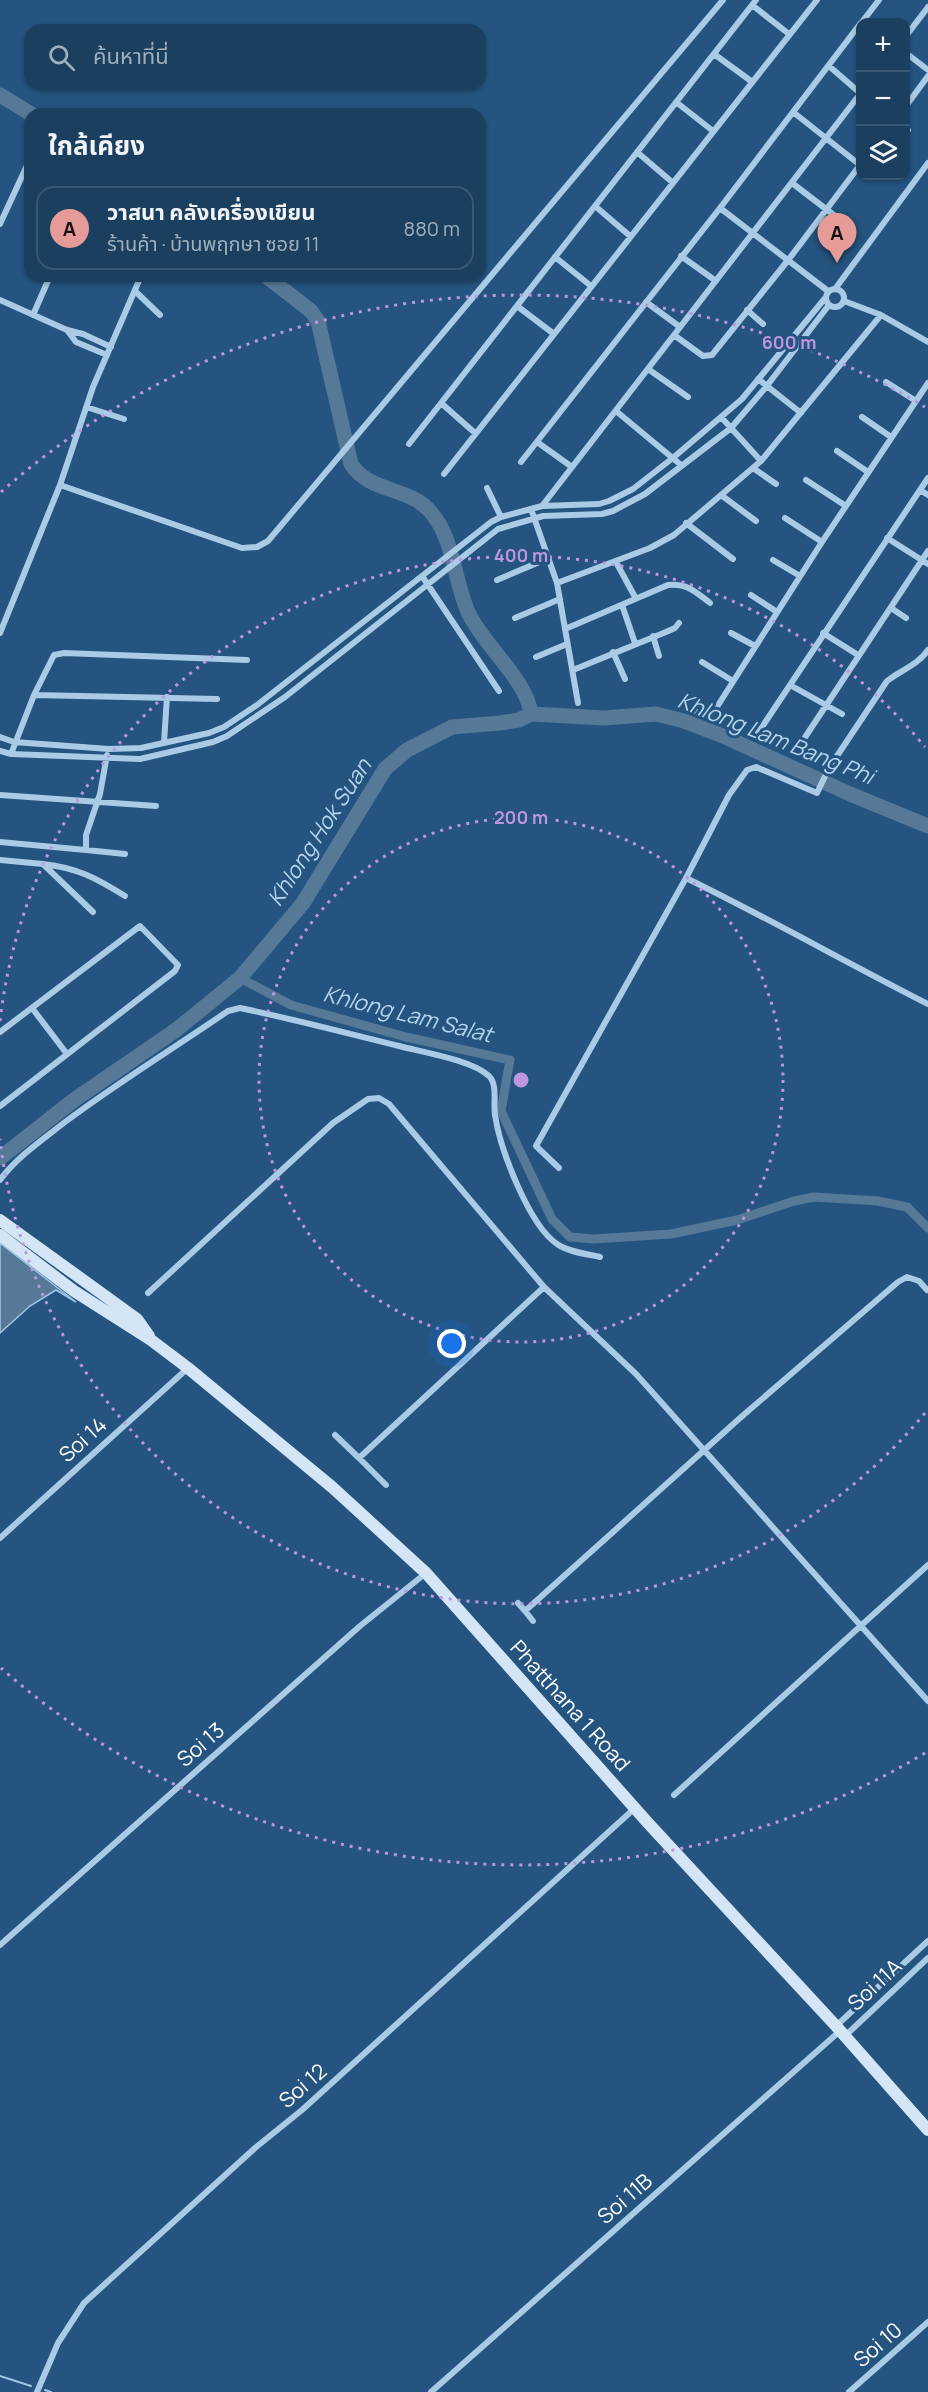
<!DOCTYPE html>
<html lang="th">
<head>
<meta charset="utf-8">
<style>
  body { margin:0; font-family:Manrope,"Noto Sans Thai",sans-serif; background:#244665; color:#f1f3f6 }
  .controls { position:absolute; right:18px; top:18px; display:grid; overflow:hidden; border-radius:12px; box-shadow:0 2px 4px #0004 }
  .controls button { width:54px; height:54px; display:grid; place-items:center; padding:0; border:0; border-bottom:2px solid #395874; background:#1b3f5f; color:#f1f3f6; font:30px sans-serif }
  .you { position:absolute; left:452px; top:1344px; width:21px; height:21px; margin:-15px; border:4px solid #fff; border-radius:50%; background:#1a73e8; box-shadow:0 0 0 9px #1a73e833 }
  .badge { display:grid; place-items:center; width:39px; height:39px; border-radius:50%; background:#e69b98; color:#111; font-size:20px; font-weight:700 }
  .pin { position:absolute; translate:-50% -50px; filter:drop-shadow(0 2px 3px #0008) }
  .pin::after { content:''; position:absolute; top:32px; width:21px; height:18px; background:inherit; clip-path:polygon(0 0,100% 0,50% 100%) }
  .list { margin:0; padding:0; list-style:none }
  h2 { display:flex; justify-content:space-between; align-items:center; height:78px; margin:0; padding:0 24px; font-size:26px }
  h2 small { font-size:20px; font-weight:400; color:#a0afbd }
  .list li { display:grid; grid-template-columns:39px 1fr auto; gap:18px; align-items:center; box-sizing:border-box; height:84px; margin:0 12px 12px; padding:0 12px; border:2px solid #395874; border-radius:18px }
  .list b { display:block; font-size:22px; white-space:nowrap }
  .list p { margin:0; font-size:20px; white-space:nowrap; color:#a0afbd }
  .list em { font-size:20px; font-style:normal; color:#a0afbd }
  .icon { flex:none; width:33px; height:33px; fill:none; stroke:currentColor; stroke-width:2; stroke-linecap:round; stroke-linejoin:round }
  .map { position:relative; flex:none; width:928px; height:2392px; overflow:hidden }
  .search { position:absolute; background:#1b3f5f; box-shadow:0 2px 4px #0004; left:24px; top:24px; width:462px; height:66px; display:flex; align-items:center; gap:15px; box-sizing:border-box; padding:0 21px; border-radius:18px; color:#a0afbd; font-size:22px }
  .panel { position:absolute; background:#1b3f5f; box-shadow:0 2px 4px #0004; left:24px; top:108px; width:462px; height:174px; border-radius:18px }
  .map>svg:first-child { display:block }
  .water { fill:#577998; stroke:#9ec7e7; stroke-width:1.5 }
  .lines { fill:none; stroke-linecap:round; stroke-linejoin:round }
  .stream { stroke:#9ec7e7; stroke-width:2 }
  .canal { stroke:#577998; stroke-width:9 }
  .river { stroke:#577998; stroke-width:15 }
  .minor { stroke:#aacbe6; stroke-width:6 }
  .secondary { stroke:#d4e5f6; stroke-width:12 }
  .ring { fill:none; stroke:#bd96df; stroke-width:3; stroke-dasharray:3 6 }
  .labels { text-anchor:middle; stroke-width:6; stroke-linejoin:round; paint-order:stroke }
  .street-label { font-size:21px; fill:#fff; stroke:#24547f }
  .water-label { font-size:22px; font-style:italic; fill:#b5d4ee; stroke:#24547f }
  .centre { fill:#bd96df; stroke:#24547f; stroke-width:3 }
  .ring-label { font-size:18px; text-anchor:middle; font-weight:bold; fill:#bd96df; stroke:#24547f; stroke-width:6; stroke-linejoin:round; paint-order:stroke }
</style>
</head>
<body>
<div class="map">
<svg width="928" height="2392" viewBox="0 0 928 2392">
  <rect width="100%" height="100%" fill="#24547f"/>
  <!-- water -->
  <path class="water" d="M0,1243L76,1302L56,1290L30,1306L0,1333Z"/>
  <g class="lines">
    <!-- stream -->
    <path class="stream" d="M0,2376L31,2386
      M45,2390L51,2392"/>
    <!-- canal -->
    <path class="canal" d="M240,978L291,1005L406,1037L510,1060L501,1111L552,1219L570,1237L594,1239L671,1234L737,1220L794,1201L814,1197L878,1201L907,1207L928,1228"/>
    <!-- river -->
    <path class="river" d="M0,95L31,114
      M266,276L311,311L318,321L351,464C369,492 406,487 428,509C455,537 453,580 469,614C485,647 527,680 531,714
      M0,1158L74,1100L176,1030L240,978L303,903L385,769L407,750L452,727L500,723L519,720L531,714L604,718L656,714L684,721L723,736L850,794L928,826"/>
    <!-- minor -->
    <path class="minor" d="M752,5L789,34
      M862,22L879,0
      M906,36L928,7
      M906,53L928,70
      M714,54L751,81
      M829,66L860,93
      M676,102L713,131
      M906,106L928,76
      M906,127L908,130
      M637,152L672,182
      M792,183L839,219
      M595,206L630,236
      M720,208L828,291
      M0,224L30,159
      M681,256L716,281
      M555,257L591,286
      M826 298a9 9 0 1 1 18 0a9 9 0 1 1-18 0Z
      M835,289L928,163
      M135,291L160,315
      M0,300L67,330L83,334L111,347
      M844,301L881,315L928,342
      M646,302L680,327
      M517,306L554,334
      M747,310L763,324
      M33,315L50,276
      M67,330L76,342L107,355
      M674,335L703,356L712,355L789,259L860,165L793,112
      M648,369L688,397
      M758,379L801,413
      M886,382L916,401
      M441,403L475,433
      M86,407L124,419
      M616,411L681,465
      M721,417L761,461
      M862,417L891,437
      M537,442L572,467
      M409,444L756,0
      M837,451L868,472
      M521,462L720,208L860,24
      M753,468L776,484
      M444,474L817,0
      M806,480L846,506
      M60,485L93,387L141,276
      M487,488L501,517
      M920,490L928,495
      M721,495L756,521
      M542,506L860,94
      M531,509L557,583L578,703
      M785,518L822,542
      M686,523L733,559
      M887,538L928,564
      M773,560L800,576
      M616,562L635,597
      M422,576L499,691
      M497,580L549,558
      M557,583L650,548L674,535L761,461L881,315
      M751,595L777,612
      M622,605L635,643
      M891,608L906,618
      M515,618L560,599
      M565,629L668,585C687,583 696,592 710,603
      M0,633L60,485L242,548L257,547L268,541L723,0
      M731,633L755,646
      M823,633L858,655
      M653,636L659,656
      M928,650C918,665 901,670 887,681L829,768L817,793L756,767L747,770L729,795L686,878C768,918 847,963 928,1004
      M613,652L625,679
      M536,657L567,644
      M702,662L733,681
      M573,670L666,632L675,628L679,623
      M790,685L842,714
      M34,695L217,699
      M686,708L704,714L712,713L715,710L822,542L928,383
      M758,733L928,478
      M0,737L14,742L109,749L141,748L209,733L224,727L257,705L491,522L501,517L542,506L599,504L609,501L633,489L674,457L742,399L826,297
      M164,742L167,697
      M0,751L11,754L140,759L213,742L227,736L285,697L498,529L543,516L602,514L613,511L645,494L731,428L766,387L829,305
      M796,751L928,551
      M11,754L34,695L54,655L64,653L247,660
      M0,795L156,806
      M0,842L86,850V835L100,794L107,755
      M86,850L125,854
      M0,860L43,864L93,912
      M43,864C78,868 96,878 125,896
      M32,1008L67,1054
      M0,1032L140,926L178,965L175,971L0,1106
      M559,1168L536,1146L686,878
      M0,1180C17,1157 42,1140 65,1122C117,1083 174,1048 228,1011L240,1008C293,1019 346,1033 399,1046C422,1052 472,1060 489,1076C498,1085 493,1103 495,1115C500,1149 529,1225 557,1244C568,1252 587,1254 600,1257
      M148,1293L333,1123L368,1099L379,1098L389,1104L544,1287L636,1374L928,1701
      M335,1435L359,1458
      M386,1485L359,1458L544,1287
      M0,1538L188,1368
      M518,1603L525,1611
      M533,1621L525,1611L740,1418L898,1282L907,1277L919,1281L927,1290
      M674,1795L928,1565
      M0,1945L360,1626L426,1573
      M836,2026L928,1941
      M845,2036L928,1958
      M37,2392L58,2343L84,2303L255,2148L302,2110L635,1808
      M431,2392L840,2031
      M849,2392L928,2322"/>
    <!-- secondary -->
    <path class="secondary" d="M0,1220L137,1319L149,1336
      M0,1235L74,1291L151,1340L188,1368L332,1487L426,1573L648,1823L836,2026L928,2130"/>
  </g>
  <!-- distance rings -->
  <g class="ring">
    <circle cx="521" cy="1080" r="262"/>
    <path d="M925 1413A524 524 0 0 1 0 1139M0 1021A524 524 0 0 1 925 747"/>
    <path d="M925 1753A785 785 0 0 1 1 1668M1 492A785 785 0 0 1 925 407"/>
  </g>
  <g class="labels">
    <!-- street labels -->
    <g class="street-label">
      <text transform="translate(83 1440) rotate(-42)" y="7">Soi 14</text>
      <text transform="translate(570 1706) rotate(48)" y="7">Phatthana 1 Road</text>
      <text transform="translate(201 1745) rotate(-41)" y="7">Soi 13</text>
      <text transform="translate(875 1985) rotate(-43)" y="7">Soi 11A</text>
      <text transform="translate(303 2086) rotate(-41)" y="7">Soi 12</text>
      <text transform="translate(625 2199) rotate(-41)" y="7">Soi 11B</text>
      <text transform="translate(878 2345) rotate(-41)" y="7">Soi 10</text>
    </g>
    <!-- water labels -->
    <g class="water-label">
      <text transform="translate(776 738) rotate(22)" y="8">Khlong Lam Bang Phi</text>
      <text transform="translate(319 832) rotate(-57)" y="8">Khlong Hok Suan</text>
      <text transform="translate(408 1014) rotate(14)" y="8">Khlong Lam Salat</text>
    </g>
  </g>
  <circle cx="521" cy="1080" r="9" class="centre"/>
  <g class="ring-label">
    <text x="789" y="349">600 m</text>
    <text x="521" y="562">400 m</text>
    <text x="521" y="824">200 m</text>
  </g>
</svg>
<div class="controls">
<button>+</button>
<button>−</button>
<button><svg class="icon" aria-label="layers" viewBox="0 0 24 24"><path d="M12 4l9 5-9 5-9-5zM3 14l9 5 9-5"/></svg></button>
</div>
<div class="you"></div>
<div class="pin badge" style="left:837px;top:263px">A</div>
<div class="search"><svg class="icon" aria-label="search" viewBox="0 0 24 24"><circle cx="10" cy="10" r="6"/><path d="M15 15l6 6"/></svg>ค้นหาที่นี่</div>
<section class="panel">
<h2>ใกล้เคียง<small></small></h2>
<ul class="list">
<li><span class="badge">A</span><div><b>วาสนา คลังเครื่องเขียน</b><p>ร้านค้า · บ้านพฤกษา ซอย 11</p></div><em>880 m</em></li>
</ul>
</section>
</div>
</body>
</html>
